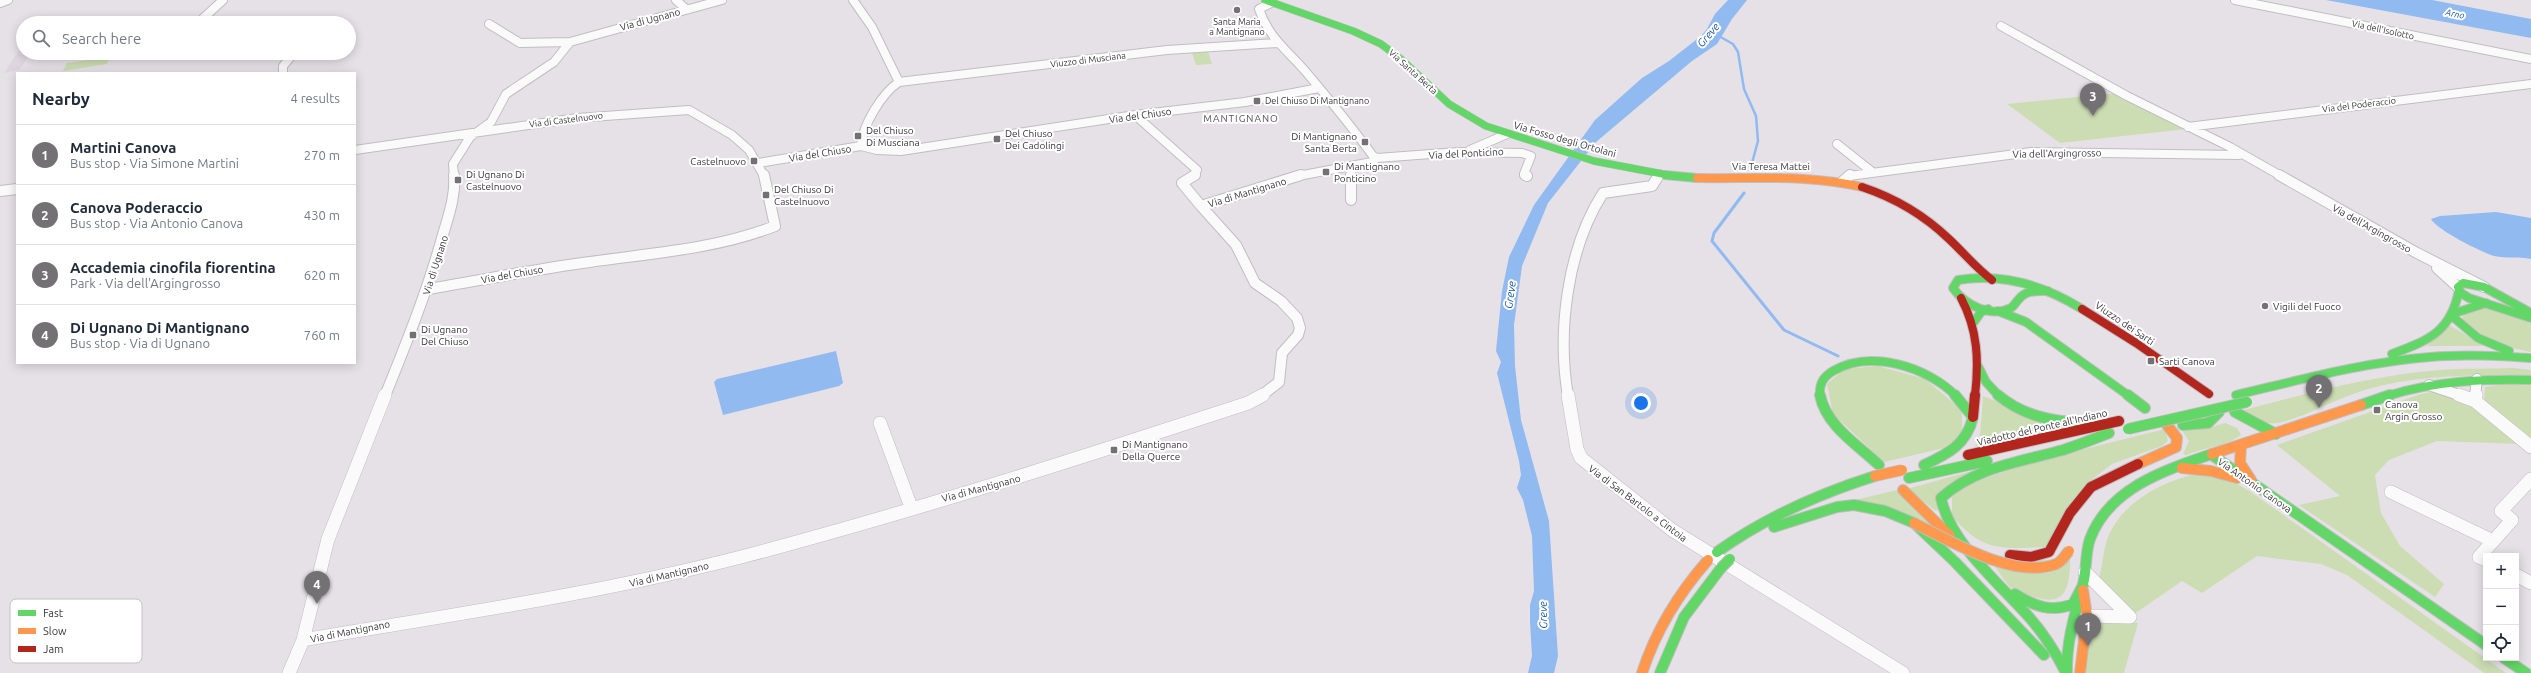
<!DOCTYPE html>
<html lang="en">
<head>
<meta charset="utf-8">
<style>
  body { margin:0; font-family:Ubuntu,sans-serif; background:#f2f2f3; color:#1f2937 }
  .controls { position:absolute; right:12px; bottom:12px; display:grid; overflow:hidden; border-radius:0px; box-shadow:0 2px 10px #0003 }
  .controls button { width:36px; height:36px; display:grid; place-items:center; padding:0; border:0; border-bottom:1px solid #e0e1e3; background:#fff; color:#1f2937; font:20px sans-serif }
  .you { position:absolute; left:1641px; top:403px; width:14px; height:14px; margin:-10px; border:3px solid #fff; border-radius:50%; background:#1a73e8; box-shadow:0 0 0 6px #1a73e833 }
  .badge { display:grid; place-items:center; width:26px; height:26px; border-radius:50%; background:#747175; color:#fff; font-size:13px; font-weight:700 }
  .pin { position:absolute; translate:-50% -33px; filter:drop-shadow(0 1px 2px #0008) }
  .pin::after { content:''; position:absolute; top:21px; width:14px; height:12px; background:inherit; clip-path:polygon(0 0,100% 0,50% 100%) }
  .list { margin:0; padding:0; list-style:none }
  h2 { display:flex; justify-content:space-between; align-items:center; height:52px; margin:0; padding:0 16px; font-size:17px }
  h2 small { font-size:13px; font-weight:400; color:#747a83 }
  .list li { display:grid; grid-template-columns:26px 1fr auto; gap:12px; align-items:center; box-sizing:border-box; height:60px; padding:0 16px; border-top:1px solid #e0e1e3 }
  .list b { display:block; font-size:15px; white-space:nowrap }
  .list p { margin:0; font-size:13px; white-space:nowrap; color:#747a83 }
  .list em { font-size:13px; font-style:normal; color:#747a83 }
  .icon { flex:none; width:22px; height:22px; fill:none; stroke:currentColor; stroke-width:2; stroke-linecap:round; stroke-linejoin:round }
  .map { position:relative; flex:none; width:2531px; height:673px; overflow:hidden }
  .search { position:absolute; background:#fff; box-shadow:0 2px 10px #0003; left:16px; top:16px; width:340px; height:44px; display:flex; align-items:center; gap:10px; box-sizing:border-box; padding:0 14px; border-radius:22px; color:#747a83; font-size:15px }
  .panel { position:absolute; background:#fff; box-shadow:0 2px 10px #0003; left:16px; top:72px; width:340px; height:292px; border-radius:0px }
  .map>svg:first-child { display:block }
  .built { fill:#ded5e0 }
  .green { fill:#ccddb3 }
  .water { fill:#91baf0 }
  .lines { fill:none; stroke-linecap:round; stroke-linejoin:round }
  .stream-far1 { stroke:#91baf0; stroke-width:2.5 }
  .stream { stroke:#91baf0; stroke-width:3 }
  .street-far2-casing { stroke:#c1bdc1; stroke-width:10 }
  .street-far1-casing { stroke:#c1bdc1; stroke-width:12 }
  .street-casing { stroke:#c1bdc1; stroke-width:14 }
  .fast-far2-casing { stroke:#c1bdc1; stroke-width:8 }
  .fast-far1-casing { stroke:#c1bdc1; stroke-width:10 }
  .fast-casing { stroke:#c1bdc1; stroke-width:12 }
  .slow-far1-casing { stroke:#c1bdc1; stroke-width:10 }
  .slow-casing { stroke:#c1bdc1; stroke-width:12 }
  .jam-far1-casing { stroke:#c1bdc1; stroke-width:10 }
  .jam-casing { stroke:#c1bdc1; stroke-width:12 }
  .street-far2 { stroke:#fbfafb; stroke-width:8 }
  .street-far1 { stroke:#fbfafb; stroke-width:10 }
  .street { stroke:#fbfafb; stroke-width:13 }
  .fast-far2 { stroke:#63d668; stroke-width:7 }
  .fast-far1 { stroke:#63d668; stroke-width:8 }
  .fast { stroke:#63d668; stroke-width:10 }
  .slow-far1 { stroke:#ff974d; stroke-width:8 }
  .slow { stroke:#ff974d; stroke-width:10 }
  .jam-far1 { stroke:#b3261e; stroke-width:8 }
  .jam { stroke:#b3261e; stroke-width:10 }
  .fast-bridge-casing { stroke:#c1bdc1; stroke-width:12; stroke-linecap:butt }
  .slow-bridge-casing { stroke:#c1bdc1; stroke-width:12; stroke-linecap:butt }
  .fast-bridge { stroke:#63d668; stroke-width:10 }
  .slow-bridge { stroke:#ff974d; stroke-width:10 }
  .poi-dot { fill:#747175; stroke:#fff; stroke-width:1.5 }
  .labels { text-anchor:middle; stroke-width:4; stroke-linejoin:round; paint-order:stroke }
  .far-water-label { font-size:9px; font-style:italic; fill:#1a5599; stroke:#fff }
  .far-poi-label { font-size:9px; fill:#373438; stroke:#fff }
  .far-street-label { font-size:9px; fill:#373438; stroke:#fff }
  .street-label { font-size:10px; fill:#373438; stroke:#fff }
  .far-quarter-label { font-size:10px; letter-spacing:1px; fill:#575158; stroke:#fff }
  .poi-label { font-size:10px; fill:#373438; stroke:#fff; text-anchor:start }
  .water-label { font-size:11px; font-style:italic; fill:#1a5599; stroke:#fff }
  .key { fill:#fff; stroke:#c3c2c3; stroke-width:1 }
  .key-label { font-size:11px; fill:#373438 }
</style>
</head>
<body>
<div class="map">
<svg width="2531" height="673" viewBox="0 0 2531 673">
  <rect width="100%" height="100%" fill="#e6e1e6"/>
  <!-- built -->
  <path class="built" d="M23,44V53H31L19,70L4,73Z"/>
  <!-- green -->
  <path class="green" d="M1208,52L1212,64L1196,65L1192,53Z
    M110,57L107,64L63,71L67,63Z
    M2116,93L2187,129L2060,143L2007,104Z
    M2484,307L2531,320V352L2494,344L2462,319L2465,311Z
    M2449,325L2485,346H2427Z
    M1878,366L1925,379L1962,410V434L1944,448L1884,462L1833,414L1827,384L1845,369Z
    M2514,368L2531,370V376C2473,375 2412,374 2356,393C2331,401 2302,419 2277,423C2263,425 2251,417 2240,411C2305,394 2373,375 2440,370C2465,368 2489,369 2514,368Z
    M2512,383L2531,385V441L2484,402L2485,387Z
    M2436,391L2469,401L2521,444L2437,441L2389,460L2375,475L2381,513L2400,546L2444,584L2435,597L2299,505L2340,496L2277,445L2421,394Z
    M1983,396L2063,426L1975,446L1980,437Z
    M2225,423L2237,428L2241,435C2227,446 2203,448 2186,455L2183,454L2189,441L2181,429H2205Z
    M2165,429L2168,441L2162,446L2112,464L2086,484L2045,547C2001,549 1983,552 1952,516V490L2028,463Z
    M1979,469L1936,511L1907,489Z
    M2196,474L2234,482L2251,492L2506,673H2484L2347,575L2321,564L2257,556L2202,593L2182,581L2134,614L2099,579C2102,567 2103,554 2106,543C2118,504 2160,482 2196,474Z
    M1897,490L1936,529L1855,500Z
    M2070,559C2070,590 2065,608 2031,596C2025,593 2015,592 2011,588C2004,581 1998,570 1992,562Z
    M2093,621L2138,623L2124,673H2085Z"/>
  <!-- water -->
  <path class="water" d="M1728,0H1747L1732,19L1717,44L1692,61L1596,142L1548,203L1522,266L1514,325L1515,366L1521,420L1549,521L1558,656L1554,673H1528L1532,656L1530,622V605L1534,591L1532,536L1523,500L1517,488L1521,475L1519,461L1497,373L1501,362L1496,351L1502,291L1509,257L1534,205L1595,120L1642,78L1669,61L1701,36L1707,29L1715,14Z
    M2326,0H2432L2531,19V38Z
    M2496,212L2531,218V259C2519,256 2507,259 2494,256C2481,252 2437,230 2431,219L2440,216Z
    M836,351L843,383L839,386L723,415L714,382L717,379Z"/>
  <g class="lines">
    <!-- stream-far1 -->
    <path class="stream-far1" d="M1717,35L1733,44L1738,52L1744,89L1756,116L1758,141L1752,163"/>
    <!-- stream -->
    <path class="stream" d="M1744,193L1714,233L1712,241L1784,330L1838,356"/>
    <defs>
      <path id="street-far2" d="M676,0L686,9
        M853,0L872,27L899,82
        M2235,0L2531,59
        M0,3L8,0
        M1271,3L1259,9C1269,38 1287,50 1306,72C1329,99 1352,127 1373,156L1377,158
        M198,23L223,0
        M489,24L520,43L570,42
        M2001,26L2127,96L2230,147L2281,176
        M283,73V66L294,53
        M1135,115L1197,170L1193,176
        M2188,127L2531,84
        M1837,144L1871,171
        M861,146C862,126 882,93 899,82L1167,50L1277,43
        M355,150L577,118L689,110L732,135L749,150L764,176
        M1470,150L1507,134
        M1377,158L1458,152L1522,153L1531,156L1524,174L1527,176
        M758,163L861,146L877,150L901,151L1135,115L1245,102L1319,88
        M1351,166V176
        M454,176L453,164L470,137L491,122L506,94L554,62L570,42L722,0
        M1298,176L1372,162L1377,158
        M1849,176L2031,152L2239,155"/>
      <path id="street-far1" d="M1195,175L1182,183L1201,206
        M1351,175V200
        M1525,175L1527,176
        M2279,175L2417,253L2484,287
        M1843,181L1850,175
        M0,191L17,189
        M2437,268L2458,287
        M428,289C482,280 536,269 590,262C653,253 716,249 775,226L764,175
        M2429,385L2462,396
        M385,396C406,344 427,292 442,238C448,217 456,196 454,175
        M1261,396L1279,382L1282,353L1298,335L1300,328L1297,318L1281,301L1255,283L1236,245L1201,206L1301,175
        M1568,396C1557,332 1567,249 1603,193L1652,186L1659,175
        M2475,396L2477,379"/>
      <path id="street" d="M1568,395L1577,449L1581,458L1672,530L1903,673
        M2459,395L2475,401L2476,395
        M2475,401L2531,447
        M880,423L911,507
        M2391,492L2493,541
        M2486,560L2479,557L2512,520L2501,511L2531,479
        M2085,572L2130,617L2087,616
        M2516,575L2531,583
        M303,640C450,615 597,594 741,557C912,512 1080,458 1248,403L1263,395
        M289,673L303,640L328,539L385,395"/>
      <path id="fast-far2" d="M1265,0L1353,31L1381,44L1402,60L1449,104L1486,126L1594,161L1673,176"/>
      <path id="fast-far1" d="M1665,175L1697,178
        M2048,291C2037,291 2026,290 2019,299C2016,302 2014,306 2011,308C1990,318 1965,305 1953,288L1958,280C2002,273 2045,286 2082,309
        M1998,311L2026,322L2129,396
        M2455,313L2486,303
        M2531,313L2484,287L2463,283L2458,287L2461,293L2469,298L2531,318
        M2453,317L2478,338L2509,351
        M1974,322L1981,312L1988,309
        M2392,354C2429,340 2451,332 2459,290
        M1978,366L1986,382L1999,396
        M2236,395C2300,380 2365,362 2430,357C2464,354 2498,356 2531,358
        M1820,396C1819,384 1823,377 1833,371C1871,349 1928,367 1956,396
        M2387,396C2434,381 2482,379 2531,380"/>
      <path id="fast" d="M1820,395C1826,426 1858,445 1879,465
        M1998,395C2023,416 2051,421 2083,423
        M2128,395L2145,408
        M2361,405L2390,395
        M2235,412L2276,434
        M2183,425L2208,423L2219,412
        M2212,455L2486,645
        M1924,465C1948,454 1967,444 1973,417L1955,395
        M1909,478L1987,461
        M1774,527L1837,507L1854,505L1885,511L1914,523L1955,562L2044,655
        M1717,552C1766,517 1818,494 1875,476
        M2015,594C2034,606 2051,613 2073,604L2083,585
        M2504,658L2526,673
        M1660,673L1684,617L1721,568
        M2066,673C2056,653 2044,634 2029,617C2000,584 1950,543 1941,498C1975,467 2020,462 2063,450C2078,445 2094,439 2109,433
        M2067,673C2066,642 2075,614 2083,584C2087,569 2085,553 2090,539C2109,488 2165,470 2212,454"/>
      <path id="slow-far1" d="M1697,178C1753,179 1807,174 1862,187"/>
      <path id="slow" d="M2241,446L2240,463L2251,480
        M2212,454L2361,405
        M2138,464L2176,447L2177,438L2167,425
        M2182,468L2211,471L2237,478
        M1903,490L1950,536
        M1642,673C1656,630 1678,594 1708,560
        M2080,673L2087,616L2083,590"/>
      <path id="jam-far1" d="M1862,187C1895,198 1924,215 1949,239C1964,253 1976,268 1992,280
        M1961,298C1978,330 1979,361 1975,396
        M2082,309L2136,343L2209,394"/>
      <path id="jam" d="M1973,417L1975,395
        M1968,455L2119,421
        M2010,555L2031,557L2049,552L2070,513L2091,487L2138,464"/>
    </defs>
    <!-- street-far2 casing -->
    <use href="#street-far2" class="street-far2-casing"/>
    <!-- street-far1 casing -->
    <use href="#street-far1" class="street-far1-casing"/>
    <!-- street casing -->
    <use href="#street" class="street-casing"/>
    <!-- fast-far2 casing -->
    <use href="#fast-far2" class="fast-far2-casing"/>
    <!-- fast-far1 casing -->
    <use href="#fast-far1" class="fast-far1-casing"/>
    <!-- fast casing -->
    <use href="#fast" class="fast-casing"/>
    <!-- slow-far1 casing -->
    <use href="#slow-far1" class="slow-far1-casing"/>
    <!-- slow casing -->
    <use href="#slow" class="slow-casing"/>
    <!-- jam-far1 casing -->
    <use href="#jam-far1" class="jam-far1-casing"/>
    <!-- jam casing -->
    <use href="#jam" class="jam-casing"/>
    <!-- street-far2 -->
    <use href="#street-far2" class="street-far2"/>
    <!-- street-far1 -->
    <use href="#street-far1" class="street-far1"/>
    <!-- street -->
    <use href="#street" class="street"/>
    <!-- fast-far2 -->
    <use href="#fast-far2" class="fast-far2"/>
    <!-- fast-far1 -->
    <use href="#fast-far1" class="fast-far1"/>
    <!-- fast -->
    <use href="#fast" class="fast"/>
    <!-- slow-far1 -->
    <use href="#slow-far1" class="slow-far1"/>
    <!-- slow -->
    <use href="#slow" class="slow"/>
    <!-- jam-far1 -->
    <use href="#jam-far1" class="jam-far1"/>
    <!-- jam -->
    <use href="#jam" class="jam"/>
    <defs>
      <path id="fast-bridge" d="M2128,429L2247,402
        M1721,568L1730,559"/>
      <path id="slow-bridge" d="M1875,476L1902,470
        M1914,523C1950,541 2015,580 2056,564C2062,562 2065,555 2069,551"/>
    </defs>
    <!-- fast-bridge casing -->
    <use href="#fast-bridge" class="fast-bridge-casing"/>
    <!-- slow-bridge casing -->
    <use href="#slow-bridge" class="slow-bridge-casing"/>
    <!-- fast-bridge -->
    <use href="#fast-bridge" class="fast-bridge"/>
    <!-- slow-bridge -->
    <use href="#slow-bridge" class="slow-bridge"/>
  </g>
  <!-- markers -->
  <g class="poi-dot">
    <circle cx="1237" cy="10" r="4"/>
    <rect x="1253" y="97" width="8" height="8" rx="2"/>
    <rect x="854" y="132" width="8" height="8" rx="2"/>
    <rect x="993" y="135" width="8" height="8" rx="2"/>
    <rect x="1361" y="138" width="8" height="8" rx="2"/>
    <rect x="750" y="157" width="8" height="8" rx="2"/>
    <rect x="1322" y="168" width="8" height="8" rx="2"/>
    <rect x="454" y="176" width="8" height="8" rx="2"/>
    <rect x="762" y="191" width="8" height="8" rx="2"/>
    <circle cx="2265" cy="306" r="4"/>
    <rect x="409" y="331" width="8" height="8" rx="2"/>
    <rect x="2147" y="357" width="8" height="8" rx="2"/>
    <rect x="2373" y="406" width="8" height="8" rx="2"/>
    <rect x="1110" y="446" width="8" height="8" rx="2"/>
  </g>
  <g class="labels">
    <!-- far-water labels -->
    <g class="far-water-label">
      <text transform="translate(2455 14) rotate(11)" y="3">Arno</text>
    </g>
    <!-- far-poi labels -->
    <g class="far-poi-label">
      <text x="1237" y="25">Santa Maria<tspan x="1237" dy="10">a Mantignano</tspan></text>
      <text x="1265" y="104" text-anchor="start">Del Chiuso Di Mantignano</text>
    </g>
    <!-- far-street labels -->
    <g class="far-street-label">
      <text transform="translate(2383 30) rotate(12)" y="3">Via dell'Isolotto</text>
      <text transform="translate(1088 60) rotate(-7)" y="3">Viuzzo di Musciana</text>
      <text transform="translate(1413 72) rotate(42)" y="3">Via Santa Berta</text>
      <text transform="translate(2359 105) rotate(-7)" y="3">Via del Poderaccio</text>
      <text transform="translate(566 120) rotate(-7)" y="3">Via di Castelnuovo</text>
    </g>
    <!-- street labels -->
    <g class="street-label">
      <text transform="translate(650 19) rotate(-15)" y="4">Via di Ugnano</text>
      <text transform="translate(1140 115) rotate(-8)" y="4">Via del Chiuso</text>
      <text transform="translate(1565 139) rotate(16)" y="4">Via Fosso degli Ortolani</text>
      <text transform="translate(820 153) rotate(-9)" y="4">Via del Chiuso</text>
      <text transform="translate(1466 153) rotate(-3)" y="4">Via del Ponticino</text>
      <text transform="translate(2057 153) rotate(-1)" y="4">Via dell'Argingrosso</text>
      <text x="1771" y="170">Via Teresa Mattei</text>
      <text transform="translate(1247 192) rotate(-17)" y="4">Via di Mantignano</text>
      <text transform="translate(2372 228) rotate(29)" y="4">Via dell'Argingrosso</text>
      <text transform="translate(435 265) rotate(-72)" y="4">Via di Ugnano</text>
      <text transform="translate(512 274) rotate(-10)" y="4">Via del Chiuso</text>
      <text transform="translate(2125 323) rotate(34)" y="4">Viuzzo dei Sarti</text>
      <text transform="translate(2042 427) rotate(-13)" y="4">Viadotto del Ponte all'Indiano</text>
      <text transform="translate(2255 485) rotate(35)" y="4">Via Antonio Canova</text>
      <text transform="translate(981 488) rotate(-15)" y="4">Via di Mantignano</text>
      <text transform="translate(1638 503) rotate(37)" y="4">Via di San Bartolo a Cintoia</text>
      <text transform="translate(669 574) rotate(-13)" y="4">Via di Mantignano</text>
      <text transform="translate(350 631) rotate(-11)" y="4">Via di Mantignano</text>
    </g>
    <!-- far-quarter labels -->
    <g class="far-quarter-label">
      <text x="1241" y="122">MANTIGNANO</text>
    </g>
    <!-- poi labels -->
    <g class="poi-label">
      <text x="866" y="134">Del Chiuso<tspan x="866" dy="12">Di Musciana</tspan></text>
      <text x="1005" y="137">Del Chiuso<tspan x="1005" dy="12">Dei Cadolingi</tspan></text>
      <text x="1357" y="140" text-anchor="end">Di Mantignano<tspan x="1357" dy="12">Santa Berta</tspan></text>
      <text x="746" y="165" text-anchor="end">Castelnuovo</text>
      <text x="1334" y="170">Di Mantignano<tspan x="1334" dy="12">Ponticino</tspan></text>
      <text x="466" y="178">Di Ugnano Di<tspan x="466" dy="12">Castelnuovo</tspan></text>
      <text x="774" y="193">Del Chiuso Di<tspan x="774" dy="12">Castelnuovo</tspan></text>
      <text x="2273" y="310">Vigili del Fuoco</text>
      <text x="421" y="333">Di Ugnano<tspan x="421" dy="12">Del Chiuso</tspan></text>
      <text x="2159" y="365">Sarti Canova</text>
      <text x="2385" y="408">Canova<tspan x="2385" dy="12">Argin Grosso</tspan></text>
      <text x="1122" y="448">Di Mantignano<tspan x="1122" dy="12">Della Querce</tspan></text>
    </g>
    <!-- water labels -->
    <g class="water-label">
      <text transform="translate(1708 35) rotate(-49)" y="4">Greve</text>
      <text transform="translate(1510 295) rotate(-82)" y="4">Greve</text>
      <text transform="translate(1543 615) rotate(-91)" y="4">Greve</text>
    </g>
  </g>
  <!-- legend -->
  <rect x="10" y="599" width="132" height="64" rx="6" class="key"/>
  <rect x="18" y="610" width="18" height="6" fill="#63d668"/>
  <rect x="18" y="628" width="18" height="6" fill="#ff974d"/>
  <rect x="18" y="646" width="18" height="6" fill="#b3261e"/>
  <g class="key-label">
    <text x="43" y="617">Fast</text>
    <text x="43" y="635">Slow</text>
    <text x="43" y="653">Jam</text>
  </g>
</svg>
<div class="controls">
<button>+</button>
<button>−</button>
<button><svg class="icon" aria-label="locate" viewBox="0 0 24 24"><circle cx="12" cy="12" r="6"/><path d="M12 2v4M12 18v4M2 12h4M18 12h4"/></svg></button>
</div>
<div class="you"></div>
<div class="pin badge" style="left:2088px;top:646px">1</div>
<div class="pin badge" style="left:2319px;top:408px">2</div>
<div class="pin badge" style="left:2093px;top:116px">3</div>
<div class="pin badge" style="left:317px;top:604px">4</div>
<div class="search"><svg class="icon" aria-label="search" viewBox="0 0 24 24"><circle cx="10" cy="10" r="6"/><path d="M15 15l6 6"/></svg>Search here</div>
<section class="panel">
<h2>Nearby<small>4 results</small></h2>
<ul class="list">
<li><span class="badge">1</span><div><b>Martini Canova</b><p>Bus stop · Via Simone Martini</p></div><em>270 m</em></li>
<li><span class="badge">2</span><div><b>Canova Poderaccio</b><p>Bus stop · Via Antonio Canova</p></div><em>430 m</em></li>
<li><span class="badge">3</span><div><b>Accademia cinofila fiorentina</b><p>Park · Via dell'Argingrosso</p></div><em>620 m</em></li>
<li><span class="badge">4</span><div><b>Di Ugnano Di Mantignano</b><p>Bus stop · Via di Ugnano</p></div><em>760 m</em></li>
</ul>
</section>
</div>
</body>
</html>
